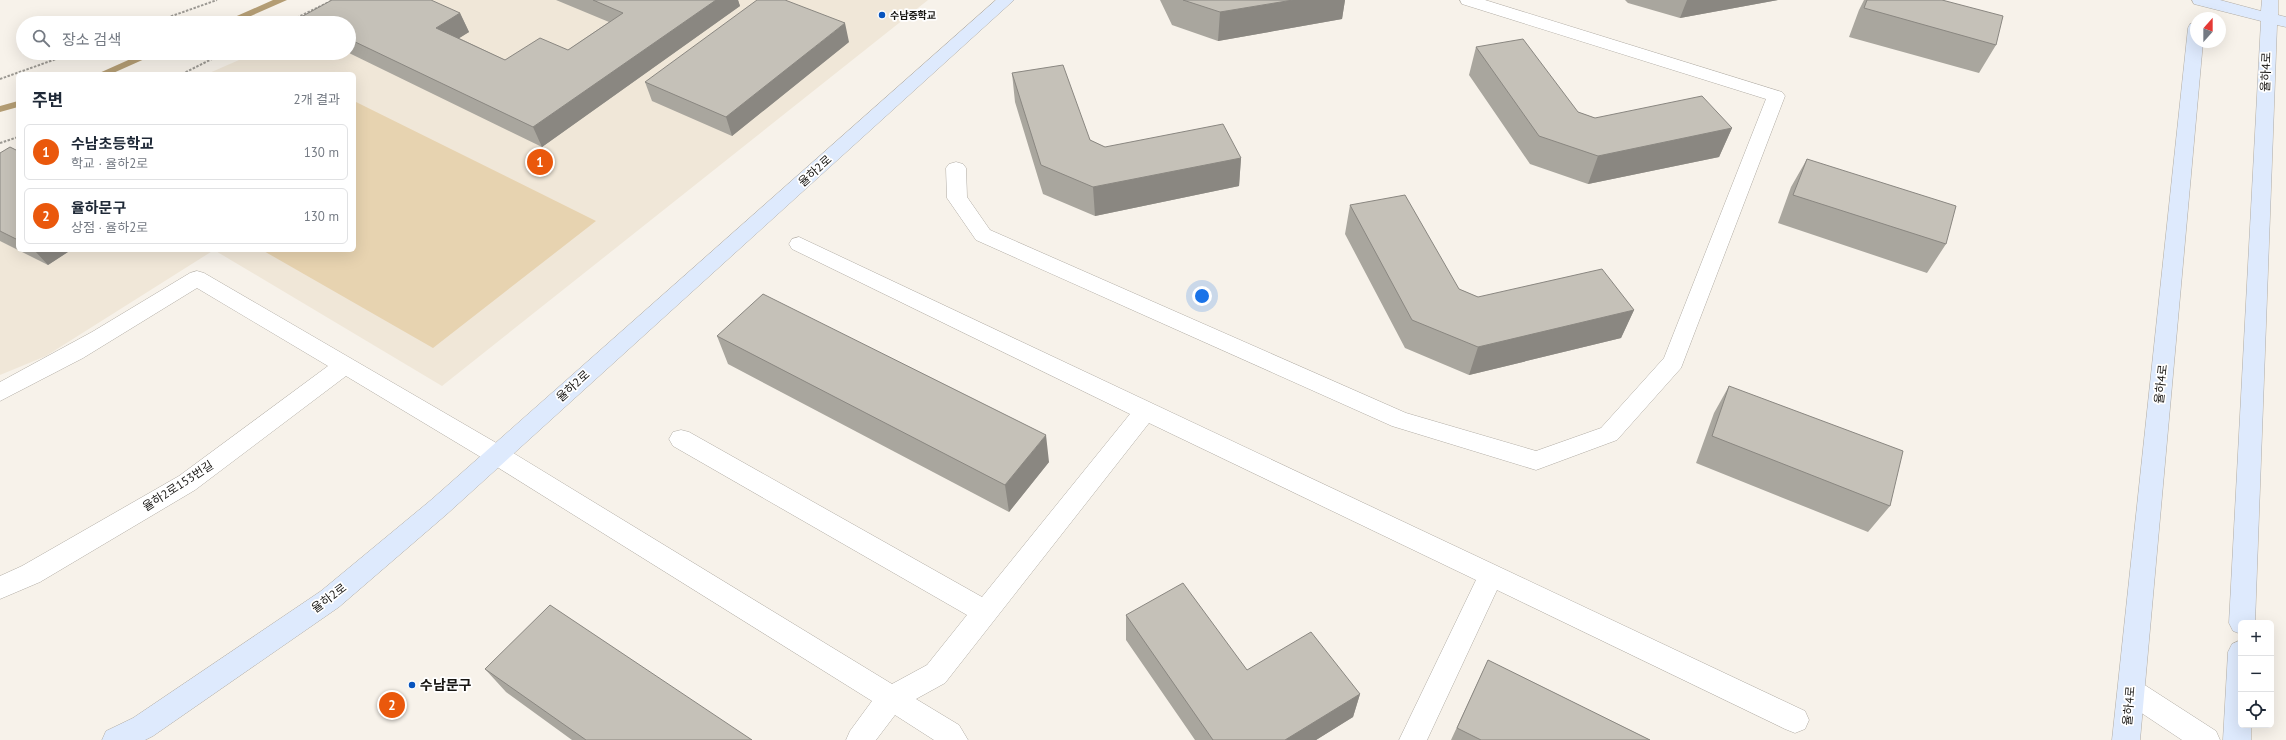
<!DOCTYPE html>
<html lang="ko">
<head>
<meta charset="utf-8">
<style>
  body { margin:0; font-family:"PT Sans","Noto Sans KR",sans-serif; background:#f2f2f3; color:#1f2937 }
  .controls { position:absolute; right:12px; bottom:12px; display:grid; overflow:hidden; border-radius:6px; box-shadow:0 4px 16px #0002 }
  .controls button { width:36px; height:36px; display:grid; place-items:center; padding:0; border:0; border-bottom:1px solid #e0e1e3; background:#fff; color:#1f2937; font:20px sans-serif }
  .compass { position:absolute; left:2190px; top:12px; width:36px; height:36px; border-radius:50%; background:#fff; box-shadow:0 4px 16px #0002; rotate:21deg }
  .you { position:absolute; left:1202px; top:296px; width:14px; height:14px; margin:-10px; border:3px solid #fff; border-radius:50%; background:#1a73e8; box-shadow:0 0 0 6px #1a73e833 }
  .badge { display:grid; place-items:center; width:26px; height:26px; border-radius:50%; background:#ea580c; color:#fff; font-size:13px; font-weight:700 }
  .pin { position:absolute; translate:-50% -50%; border:2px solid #fff; box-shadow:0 1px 4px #0006 }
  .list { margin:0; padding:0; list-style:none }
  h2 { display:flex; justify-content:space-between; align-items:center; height:52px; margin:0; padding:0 16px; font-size:17px }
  h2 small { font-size:13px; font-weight:400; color:#747a83 }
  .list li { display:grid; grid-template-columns:26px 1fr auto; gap:12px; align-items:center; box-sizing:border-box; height:56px; margin:0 8px 8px; padding:0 8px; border:1px solid #e0e1e3; border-radius:6px }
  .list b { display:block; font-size:15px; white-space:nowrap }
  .list p { margin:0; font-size:13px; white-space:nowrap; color:#747a83 }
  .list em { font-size:13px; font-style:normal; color:#747a83 }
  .icon { flex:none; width:22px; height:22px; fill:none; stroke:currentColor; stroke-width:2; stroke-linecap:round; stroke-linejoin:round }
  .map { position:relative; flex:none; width:2286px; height:740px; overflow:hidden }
  .search { position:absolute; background:#fff; box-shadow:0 4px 16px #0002; left:16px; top:16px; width:340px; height:44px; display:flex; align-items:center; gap:10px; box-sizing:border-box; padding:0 14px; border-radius:22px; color:#747a83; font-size:15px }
  .panel { position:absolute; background:#fff; box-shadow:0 4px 16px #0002; left:16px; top:72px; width:340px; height:180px; border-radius:6px }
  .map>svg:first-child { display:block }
  .built { fill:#f0e7d8 }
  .green { fill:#e7d3b0 }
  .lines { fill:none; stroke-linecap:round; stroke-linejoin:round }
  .stream { fill:#b49d74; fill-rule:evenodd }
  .lane-casing { stroke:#b1aca4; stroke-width:1 }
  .street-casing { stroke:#b1aca4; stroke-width:1 }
  .secondary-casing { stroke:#b1aca4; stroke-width:1 }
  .path { stroke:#9c9993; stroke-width:2; stroke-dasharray:2.5 1.5; stroke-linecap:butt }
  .lane { fill:#fff; fill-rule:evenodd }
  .street { fill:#fff; fill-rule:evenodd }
  .secondary { fill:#deeafd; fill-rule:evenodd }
  .wall { fill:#a9a69e }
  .shaded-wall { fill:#8a8781 }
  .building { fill:#c5c1b8; stroke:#8a8781 }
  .poi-dot { fill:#0854be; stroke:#fff; stroke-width:1.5 }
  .labels { text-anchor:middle; stroke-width:3.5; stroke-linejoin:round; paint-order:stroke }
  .far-poi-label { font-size:10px; font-weight:bold; fill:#181613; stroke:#fff; text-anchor:start }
  .street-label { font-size:12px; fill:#181613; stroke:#fff }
  .near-poi-label { font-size:14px; font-weight:bold; fill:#181613; stroke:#fff; text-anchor:start }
</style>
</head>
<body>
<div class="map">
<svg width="2286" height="740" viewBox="0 0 2286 740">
  <rect width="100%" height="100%" fill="#f7f2ea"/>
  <!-- built -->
  <path class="built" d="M362,0H928L442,386L214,250L46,356L0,375V161L18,250H354V74H207L255,53H349V23Z"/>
  <!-- green -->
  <path class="green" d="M354,101L596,221L433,348L262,250H354Z"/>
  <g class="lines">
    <!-- stream -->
    <path class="stream" d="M273,0H287L235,23H221Z
      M144,53H158L111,74H97Z
      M18,101V107L0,112V106Z"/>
    <defs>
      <path id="lane" d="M1460,0H1485L1782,92L1785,96L1681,368L1617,440L1536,470L1392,426L976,240L947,198L946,168L949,164L956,162L963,164L966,168L967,197L990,230L1406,413L1536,451L1601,428L1664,358L1766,99L1462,4Z
        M799,237L1805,711L1809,720L1805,729L1795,733L1785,729L1497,590L1427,740H1399L1476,580L1149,423L945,683L916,699L959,725L968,740H934L895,715L876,740H846L850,731L872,701L489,462L485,455L489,448L497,446L505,448L892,684L927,665L967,615L673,446L669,439L673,432L681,430L689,432L982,597L1130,414L792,249L789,244L792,239Z"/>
      <path id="street" d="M197,271L204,273L505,448L509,455L505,462L497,464L489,462L346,376L195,490L40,582L0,599V576L22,566L179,476L328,366L197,288L83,358L0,401V382L92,332L190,273Z
        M2131,679L2140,682L2216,731L2220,740H2182L2122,700L2118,691L2122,682Z"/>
      <path id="secondary" d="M996,0H1014L447,514L339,607L153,736L145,740H102L106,731L133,718L321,591L431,500Z
        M2192,0H2220L2261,11L2262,0H2278V15L2286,17V27L2277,25L2255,623H2241V634L2233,631L2229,623L2261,21L2194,4Z
        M2196,23V42H2203L2140,740H2112L2188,28L2190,24Z
        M2241,640V725H2251V740H2223L2228,652L2232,644Z"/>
    </defs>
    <!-- lane casing -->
    <use href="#lane" class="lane-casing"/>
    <!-- street casing -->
    <use href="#street" class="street-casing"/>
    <!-- secondary casing -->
    <use href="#secondary" class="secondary-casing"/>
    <!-- path -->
    <path class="path" d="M152,23L217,0
      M286,23L333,0
      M182,74L224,53
      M0,79L73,53
      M0,143L18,137"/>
    <!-- lane -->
    <use href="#lane" class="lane"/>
    <!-- street -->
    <use href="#street" class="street"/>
    <!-- secondary -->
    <use href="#secondary" class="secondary"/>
  </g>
  <!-- wall -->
  <path class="wall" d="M556,0H738L740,6L542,147L349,53V23H307L303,16L460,13L469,32L459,38L505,60L568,50L609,22Z
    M1160,0H1345L1342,19L1218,41L1172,25Z
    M1625,0H1778L1680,18L1628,3Z
    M1864,0H1942L1996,45L1979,73L1849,37L1859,10Z
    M849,42L732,136L652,101L645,82Z
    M1476,47L1578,112L1595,118L1732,128L1719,157L1588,184L1530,164L1469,75Z
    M1012,73L1090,140L1105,147L1241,158L1239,186L1095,216L1043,194L1015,102Z
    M18,151V250H71L48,265L0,241V153Z
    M1807,159L1946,244L1927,273L1778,223L1791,187Z
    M1350,205L1459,289L1478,297L1634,310L1621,338L1469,375L1405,348L1345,234Z
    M717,336L1049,462L1009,512L728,364Z
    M1729,386L1890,506L1868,532L1696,463L1714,413Z
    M1126,615L1247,670L1360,694L1353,717L1316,740H1195L1126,640Z
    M1488,660L1650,740H1451Z
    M485,669L752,740H572L506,692Z"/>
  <!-- shaded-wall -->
  <path class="shaded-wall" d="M716,0H738L740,6L542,147L533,127Z
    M1293,0H1345L1342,19L1218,41L1220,12Z
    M1687,0H1778L1680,18Z
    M460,13L469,32L445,47L436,28Z
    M845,23L849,42L732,136L726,117Z
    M1732,128L1719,157L1588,184L1598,156Z
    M1241,158L1239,186L1095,216L1093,187Z
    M34,250H71L48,265Z
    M1634,310L1621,338L1469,375L1478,347Z
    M1046,435L1049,462L1009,512L1005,485Z
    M1360,694L1353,717L1316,740H1285Z"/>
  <!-- building -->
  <path class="building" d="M332,0H431L460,13L436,28L505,60L540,38L568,50L623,13L593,0H716L533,127L349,39V23H316L303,16Z
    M757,0H785L845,23L726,117L645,82Z
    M1183,0H1293L1220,12Z
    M1867,0H1942L2003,16L1996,45L1864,8Z
    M1523,39L1578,112L1595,118L1702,96L1732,128L1598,156L1539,136L1476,47Z
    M1063,65L1090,140L1105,147L1223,124L1241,158L1093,187L1041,165L1012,73Z
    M10,147L18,151V240L0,231V153Z
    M1807,159L1956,206L1946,244L1793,195Z
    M1405,195L1459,289L1478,297L1602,269L1634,310L1478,347L1412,320L1350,205Z
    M763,294L1046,435L1005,485L717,336Z
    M1729,386L1903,451L1890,506L1712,436Z
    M1183,583L1247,670L1311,632L1360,694L1285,740H1213L1126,615Z
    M550,605L752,740H586L485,669Z
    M1488,660L1650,740H1481L1457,728Z"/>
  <!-- markers -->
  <g class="poi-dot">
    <circle cx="882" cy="15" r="4"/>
    <circle cx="412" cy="685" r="4"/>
  </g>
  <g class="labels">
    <!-- far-poi labels -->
    <g class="far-poi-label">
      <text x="890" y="19">수남중학교</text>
    </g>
    <!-- street labels -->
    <g class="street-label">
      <text transform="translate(2266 72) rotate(-88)" y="4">율하4로</text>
      <text transform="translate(815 171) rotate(-42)" y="4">율하2로</text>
      <text transform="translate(2161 384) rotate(-84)" y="4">율하4로</text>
      <text transform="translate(573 386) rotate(-42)" y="4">율하2로</text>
      <text transform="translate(178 486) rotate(-33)" y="4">율하2로153번길</text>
      <text transform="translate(329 598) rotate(-37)" y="4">율하2로</text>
      <text transform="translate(2129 706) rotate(-85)" y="4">율하4로</text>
    </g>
    <!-- near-poi labels -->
    <g class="near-poi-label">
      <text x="420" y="690">수남문구</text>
    </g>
  </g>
</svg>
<div class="controls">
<button>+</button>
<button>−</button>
<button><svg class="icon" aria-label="locate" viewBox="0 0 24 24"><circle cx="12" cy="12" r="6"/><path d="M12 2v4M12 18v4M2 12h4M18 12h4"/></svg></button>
</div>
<svg class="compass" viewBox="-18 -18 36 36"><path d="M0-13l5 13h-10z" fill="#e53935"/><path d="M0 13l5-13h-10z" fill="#747a83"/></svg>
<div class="you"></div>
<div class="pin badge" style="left:540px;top:162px">1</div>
<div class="pin badge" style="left:392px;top:705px">2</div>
<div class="search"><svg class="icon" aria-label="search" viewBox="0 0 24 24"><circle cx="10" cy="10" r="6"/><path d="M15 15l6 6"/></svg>장소 검색</div>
<section class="panel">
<h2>주변<small>2개 결과</small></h2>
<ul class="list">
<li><span class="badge">1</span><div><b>수남초등학교</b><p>학교 · 율하2로</p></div><em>130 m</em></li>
<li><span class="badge">2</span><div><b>율하문구</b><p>상점 · 율하2로</p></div><em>130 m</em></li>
</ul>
</section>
</div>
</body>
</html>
